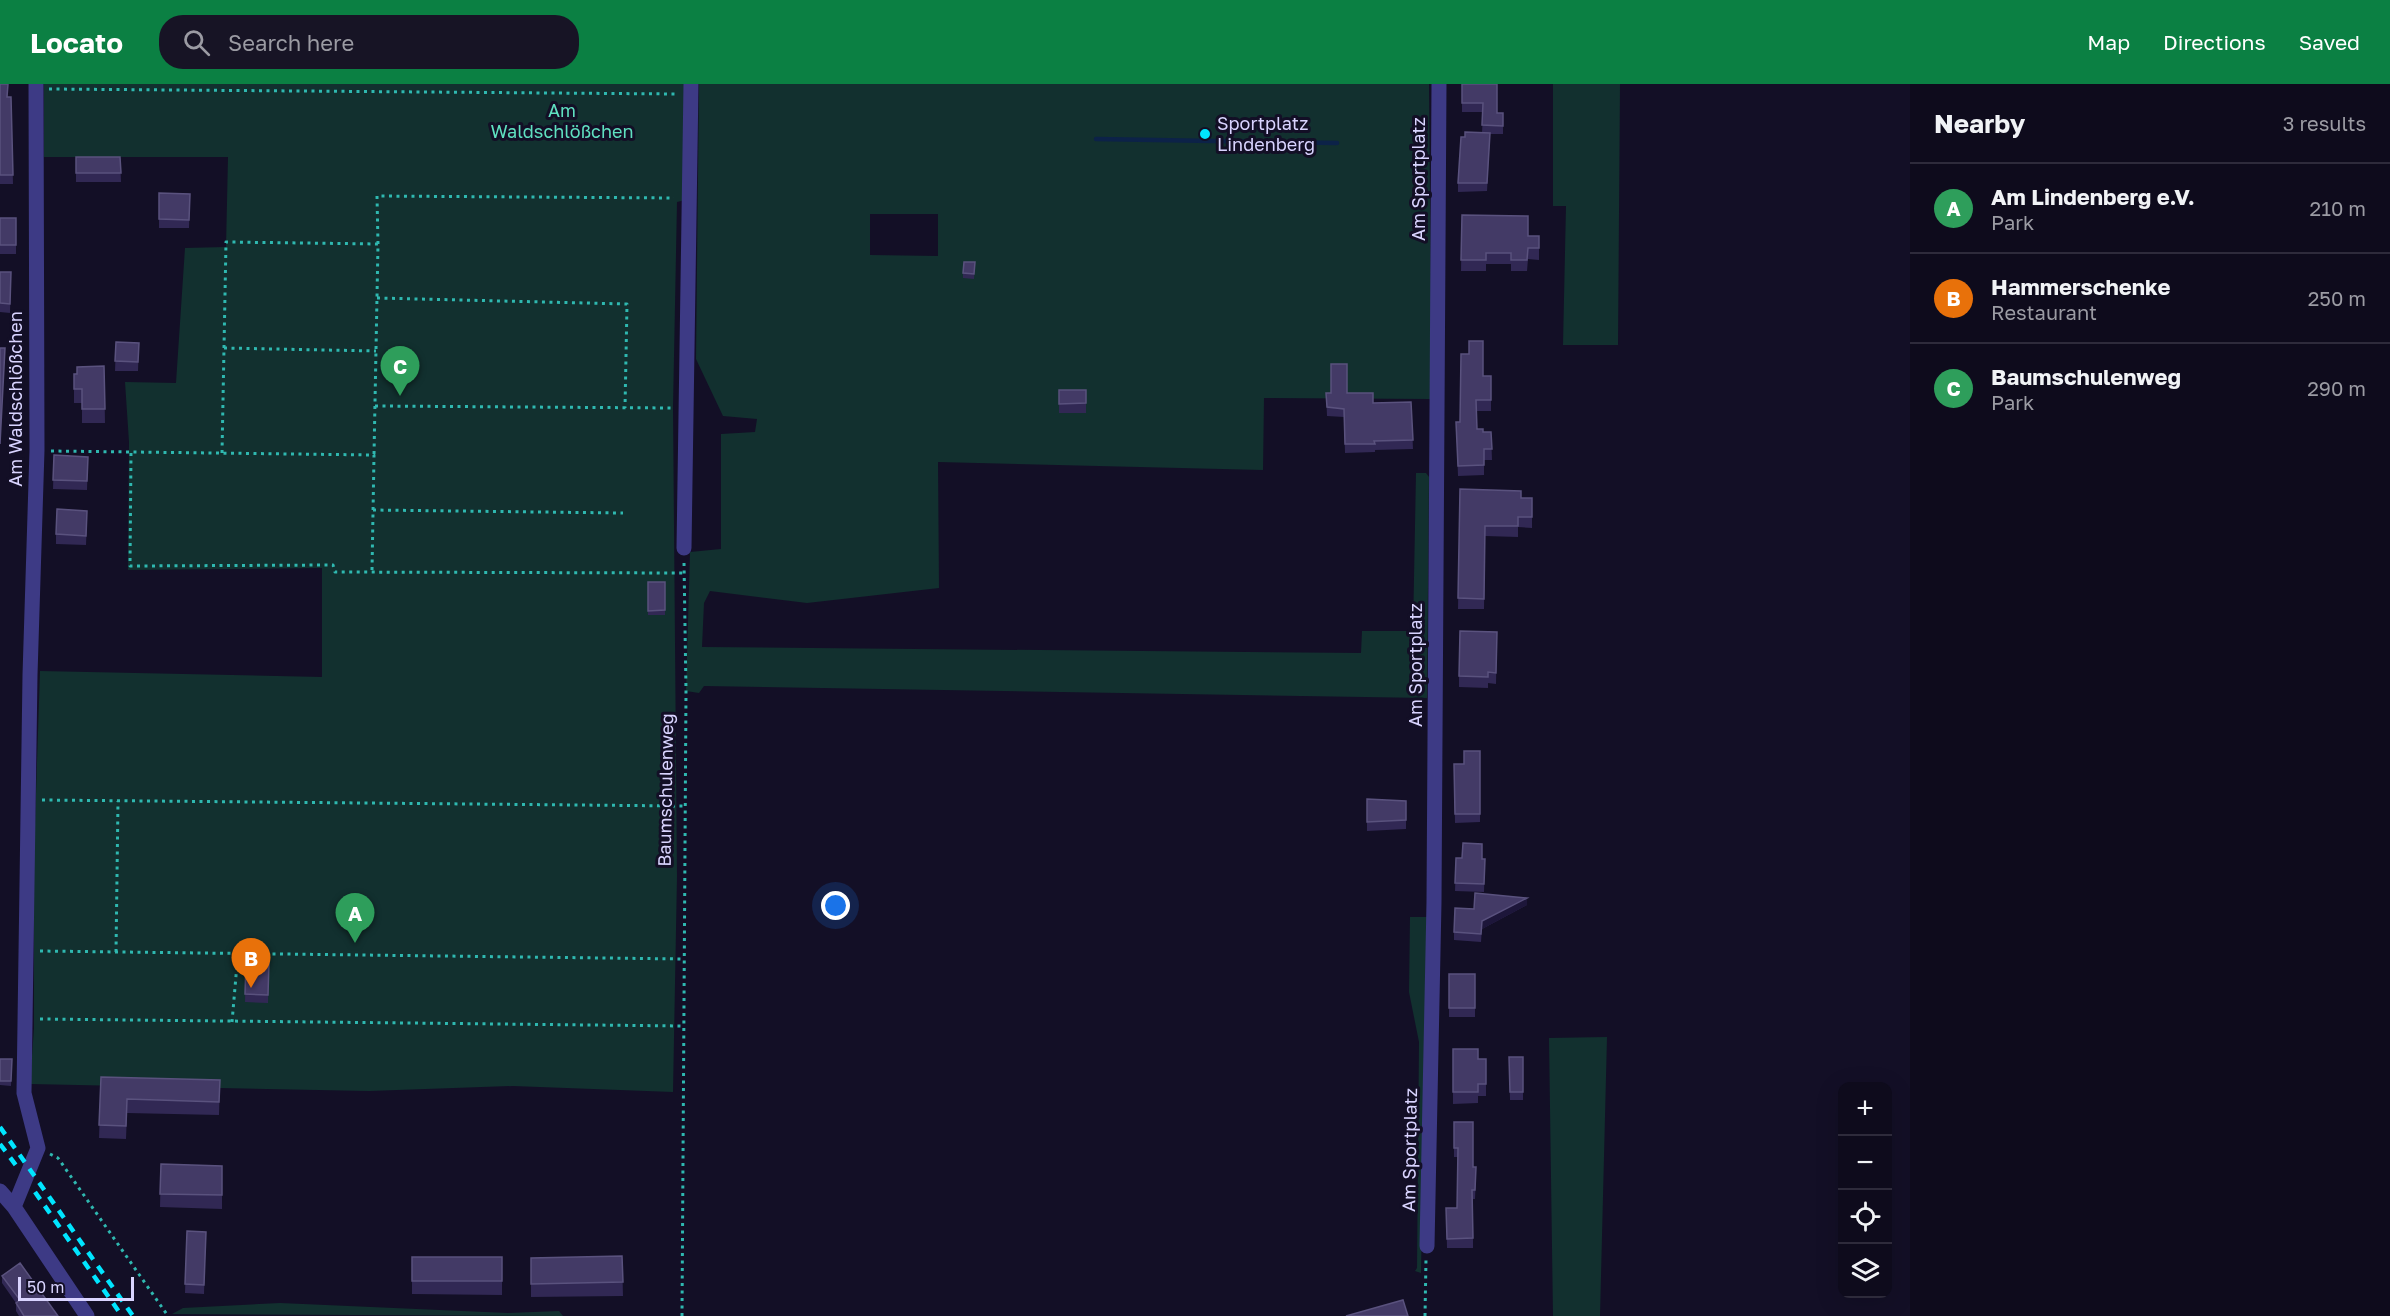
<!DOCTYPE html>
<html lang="en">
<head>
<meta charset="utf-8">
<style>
  body { margin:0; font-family:"Golos Text",sans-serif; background:#171425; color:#f1f3f6 }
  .controls { position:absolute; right:18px; bottom:18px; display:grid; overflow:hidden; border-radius:12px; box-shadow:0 6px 24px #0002 }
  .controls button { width:54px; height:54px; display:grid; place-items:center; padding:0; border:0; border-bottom:2px solid #2e2b3b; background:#0e0b1c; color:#f1f3f6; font:30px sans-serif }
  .scale { position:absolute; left:18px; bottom:15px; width:116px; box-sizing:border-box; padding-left:6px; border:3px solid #d9d4ff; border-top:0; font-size:16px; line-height:21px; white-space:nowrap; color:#d9d4ff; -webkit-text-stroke:4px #130f26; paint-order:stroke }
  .you { position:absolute; left:836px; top:822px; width:21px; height:21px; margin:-15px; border:4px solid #fff; border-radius:50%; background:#1a73e8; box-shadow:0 0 0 9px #1a73e833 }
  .badge { display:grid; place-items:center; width:39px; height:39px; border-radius:50%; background:#0b8043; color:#fff; font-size:20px; font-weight:700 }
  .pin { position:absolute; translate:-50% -50px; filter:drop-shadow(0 2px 3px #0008) }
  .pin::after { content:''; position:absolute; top:32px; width:21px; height:18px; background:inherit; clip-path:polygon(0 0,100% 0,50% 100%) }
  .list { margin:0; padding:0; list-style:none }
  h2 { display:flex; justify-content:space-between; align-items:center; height:78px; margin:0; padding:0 24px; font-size:26px }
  h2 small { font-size:20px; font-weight:400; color:#9b9ba3 }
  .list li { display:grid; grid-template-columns:39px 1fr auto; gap:18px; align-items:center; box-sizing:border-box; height:90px; padding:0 24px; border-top:2px solid #2e2b3b }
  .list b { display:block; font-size:22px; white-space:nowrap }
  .list p { margin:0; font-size:20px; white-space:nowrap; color:#9b9ba3 }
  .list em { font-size:20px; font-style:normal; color:#9b9ba3 }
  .icon { flex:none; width:33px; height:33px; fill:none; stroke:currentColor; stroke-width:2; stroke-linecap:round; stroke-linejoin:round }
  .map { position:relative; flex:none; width:1910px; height:1232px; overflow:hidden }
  header { display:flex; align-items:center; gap:36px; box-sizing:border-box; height:84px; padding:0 30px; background:#0b8043; color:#fff }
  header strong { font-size:28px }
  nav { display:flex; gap:33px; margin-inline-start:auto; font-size:21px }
  .search { width:420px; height:54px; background:#171425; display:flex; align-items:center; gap:15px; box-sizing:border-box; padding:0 21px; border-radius:24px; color:#9b9ba3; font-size:22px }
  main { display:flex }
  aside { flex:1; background:#0e0b1c }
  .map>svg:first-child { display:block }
  .green { fill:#12302f; fill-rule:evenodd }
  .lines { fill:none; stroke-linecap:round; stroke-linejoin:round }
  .stream { stroke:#0c2248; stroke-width:4.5 }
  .path { stroke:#2fb8b0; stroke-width:3; stroke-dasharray:3 4.5; stroke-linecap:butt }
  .minor { stroke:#3d3a85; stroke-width:15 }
  .rail { stroke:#00e5ff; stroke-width:4.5; stroke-dasharray:9 8; stroke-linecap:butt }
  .wall { fill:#312854 }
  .shaded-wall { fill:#1d163a }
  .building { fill:#433a66; stroke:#5a527e; stroke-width:1.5 }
  .poi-dot { fill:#00e5ff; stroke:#130f26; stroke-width:2 }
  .labels { text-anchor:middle; stroke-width:6; stroke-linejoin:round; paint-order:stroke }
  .park-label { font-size:18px; fill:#5fe0c0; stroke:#130f26 }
  .poi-label { font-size:18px; fill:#d9d4ff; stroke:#130f26; text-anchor:start }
  .street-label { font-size:18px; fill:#d9d4ff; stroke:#130f26 }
</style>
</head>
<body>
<header>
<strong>Locato</strong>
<div class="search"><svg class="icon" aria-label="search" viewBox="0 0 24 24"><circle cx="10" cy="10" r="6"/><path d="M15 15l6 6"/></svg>Search here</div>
<nav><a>Map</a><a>Directions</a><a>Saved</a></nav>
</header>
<main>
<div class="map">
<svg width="1910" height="1232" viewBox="0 0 1910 1232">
  <rect width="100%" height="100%" fill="#130f26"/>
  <!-- green -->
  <path class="green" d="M44,0H687L685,116L677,118L673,324L677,792L673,1008L513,1002L369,1007L30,1000L34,944V771L40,587L322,593V484L128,486L129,358L125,298L176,299L185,164L226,163L228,73H44Z
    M699,0H1429L1432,315L1264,314L1263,386L938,378L939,504L807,519L710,507L704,519L702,563L1361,569L1362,547H1413L1416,389H1426L1429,393L1427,614L704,602L699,609L686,607L690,468L721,465V350L755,348L757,335L723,332L696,275ZM870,130H938V172L870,171Z
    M1553,0H1620L1618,261H1563L1566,122H1553Z
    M1410,833H1427L1421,1189L1415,1187L1417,1184L1419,958L1409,908Z
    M1607,953L1600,1232H1553L1549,954Z
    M280,1219L508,1229L559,1227L563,1232L172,1230L183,1224Z"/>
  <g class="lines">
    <!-- stream -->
    <path class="stream" d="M1096,55L1337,59"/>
    <!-- path -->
    <path class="path" d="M49,5L676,10
      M378,160L377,112L674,114
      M377,214L627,220L625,324
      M224,264L376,267
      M375,322L673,324
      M51,367L374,371L372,487
      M131,369L130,482L333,481L335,488L684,489
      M222,369L226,158L378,160L374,371
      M373,426L623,429
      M42,716L685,722
      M40,867L684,875
      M116,868L118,717
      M40,935L683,942
      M232,938L238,869
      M50,1070L58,1074L168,1232
      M682,1232L686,607L684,478
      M1425,1232L1426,1175"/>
    <!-- minor -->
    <path class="minor" d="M684,464L691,0
      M0,1107L14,1123L87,1232
      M14,1123L38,1064L24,1009L30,591L37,366L36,0
      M1427,1162L1434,818L1439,0"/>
    <!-- rail -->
    <path class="rail" d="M0,1043L133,1232
      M0,1060L18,1084
      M35,1108L122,1232"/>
  </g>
  <!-- wall -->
  <path class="wall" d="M0,0L7,13H11L13,100H0Z
    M1462,0L1497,29H1503V50H1490L1487,107L1458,108V99L1465,53L1482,49L1483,28H1462Z
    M76,73H120L121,98H76Z
    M159,109L190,110L189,144H159Z
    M1462,131L1528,152H1539V176L1528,175L1527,187H1511V180H1486V187H1461Z
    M0,134H16V170H0Z
    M975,178L974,195L963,194V189Z
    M0,188H11L10,229L0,228Z
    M116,258L139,259L138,287H115Z
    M104,282L105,339H82V319H74V290Z
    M1483,292H1491V327H1477V345L1483,348H1491L1492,376H1484V391L1458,392L1456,338H1460Z
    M1059,306H1086V329H1059Z
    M1326,309H1347L1373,319L1411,318L1413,365L1375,366V368L1345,369L1344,333L1327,332Z
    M54,371L88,373L87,406L53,405Z
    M1460,405L1521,414H1532V444L1518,443V453L1485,452L1484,525H1458Z
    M87,436L86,461L56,460V450Z
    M648,498H665V531H648Z
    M1497,548L1496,600L1488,599V604L1459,603V592Z
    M1480,667V738L1455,739L1454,680H1464Z
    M1367,715L1406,717V745L1367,747Z
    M1456,774L1485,775L1484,808L1455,807Z
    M1527,821L1482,845L1481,858L1454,856V848L1474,825Z
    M246,878H269L268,919L245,918Z
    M1449,890H1475V933H1449Z
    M1453,965L1478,975H1486V1012H1478V1019L1453,1020Z
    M1509,973H1523V1016H1510Z
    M0,975H12L11,1002L0,1001Z
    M101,993L220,996L219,1031L127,1029L126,1055L99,1054Z
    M1454,1038L1473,1083L1476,1092L1475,1115H1473V1164H1447L1446,1124H1457L1458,1073H1454Z
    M161,1080L222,1082V1125L160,1123Z
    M187,1147L206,1148L204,1210L185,1209Z
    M622,1172L623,1212L531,1213V1174Z
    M412,1173H502V1211L412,1210Z
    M2,1192L58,1232H19L16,1227V1219L2,1199Z"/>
  <!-- shaded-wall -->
  <path class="shaded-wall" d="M1527,814V821L1482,845L1481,858L1482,837Z"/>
  <!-- building -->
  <path class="building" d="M0,0H8L7,13H11L13,91H0Z
    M1462,0H1497V29H1503V42L1482,41L1483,19H1462Z
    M1465,48L1490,49L1487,99H1458L1461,53H1465Z
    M76,73H120L121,89H76Z
    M159,109L190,110L189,136L159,135Z
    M1462,131L1528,132V152H1539V164H1528L1527,176H1511V169H1486V176H1461Z
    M0,134H16V161H0Z
    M964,178H975L974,190L963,189Z
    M0,188H11L10,220L0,219Z
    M1469,257H1483V292H1491V316H1476L1477,345H1483V348H1491L1492,365H1484V381L1458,382L1456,338H1460L1461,270H1469Z
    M116,258L139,259L138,278L115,277Z
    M0,264H5L0,360Z
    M1331,280H1347V309H1373V319L1411,318L1413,356L1374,357L1375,360H1345L1344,325L1327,323L1326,309H1331Z
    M104,282L105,325H82V305H74V290H77V283Z
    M1059,306H1086V319L1059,320Z
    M54,371L88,373L87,397L53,396Z
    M1460,405L1521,407V414H1532V433H1518V442H1485L1484,515L1458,514Z
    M57,425L87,427L86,452L56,450Z
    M648,498H665V526L648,527Z
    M1460,547L1497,548L1496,589L1488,588V593L1459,592Z
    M1464,667H1480V730H1455L1454,680H1464Z
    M1367,715L1406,717V736L1367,738Z
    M1463,759L1482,760V775H1485L1484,800L1455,799L1456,774H1462Z
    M1475,809L1527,814L1482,837L1481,850L1454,848L1455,824L1474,825Z
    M246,878H269L268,911L245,910Z
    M1449,890H1475V924H1449Z
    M1453,965H1478V975H1486V1000H1478V1008H1453Z
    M1509,973H1523V1008H1510Z
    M0,975H12L11,997H0Z
    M101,993L220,996L219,1018L127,1015L126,1042L99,1041Z
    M1454,1038H1473V1083H1476L1475,1106H1472L1473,1154L1447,1155L1446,1124H1457L1458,1064H1454Z
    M161,1080L222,1082V1111L160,1110Z
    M187,1147L206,1148L204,1201L185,1200Z
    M622,1172L623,1198L531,1200V1174Z
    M412,1173H502V1197H412Z
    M20,1179L58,1232H24L16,1219L20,1216L2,1192Z
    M1403,1216L1408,1232H1346Z"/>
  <!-- markers -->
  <circle class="poi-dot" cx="1205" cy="50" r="6"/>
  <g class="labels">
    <!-- park labels -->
    <g class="park-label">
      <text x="562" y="33">Am<tspan x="562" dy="21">Waldschlößchen</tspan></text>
    </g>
    <!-- poi labels -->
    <g class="poi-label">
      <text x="1217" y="46">Sportplatz<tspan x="1217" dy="21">Lindenberg</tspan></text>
    </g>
    <!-- street labels -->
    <g class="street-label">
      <text transform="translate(1419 95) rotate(-90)" y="6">Am Sportplatz</text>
      <text transform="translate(16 315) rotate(-90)" y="6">Am Waldschlößchen</text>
      <text transform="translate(1416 581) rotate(-90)" y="6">Am Sportplatz</text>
      <text transform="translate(666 706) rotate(-89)" y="6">Baumschulenweg</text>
      <text transform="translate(1410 1066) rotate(-89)" y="6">Am Sportplatz</text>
    </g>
  </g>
</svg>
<div class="controls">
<button>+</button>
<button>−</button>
<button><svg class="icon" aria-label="locate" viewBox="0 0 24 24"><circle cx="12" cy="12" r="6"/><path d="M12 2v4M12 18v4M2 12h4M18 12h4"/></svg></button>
<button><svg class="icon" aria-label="layers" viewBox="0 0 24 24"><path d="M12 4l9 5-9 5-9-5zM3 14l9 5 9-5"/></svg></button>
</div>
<div class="scale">50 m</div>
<div class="you"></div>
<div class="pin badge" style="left:355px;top:859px;background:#2e9e5b">A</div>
<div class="pin badge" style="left:251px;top:904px;background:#e8710a">B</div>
<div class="pin badge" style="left:400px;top:312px;background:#2e9e5b">C</div>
</div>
<aside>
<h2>Nearby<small>3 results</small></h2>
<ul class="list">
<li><span class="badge" style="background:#2e9e5b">A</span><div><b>Am Lindenberg e.V.</b><p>Park</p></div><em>210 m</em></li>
<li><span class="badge" style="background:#e8710a">B</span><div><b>Hammerschenke</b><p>Restaurant</p></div><em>250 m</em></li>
<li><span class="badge" style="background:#2e9e5b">C</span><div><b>Baumschulenweg</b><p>Park</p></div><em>290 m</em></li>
</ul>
</aside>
</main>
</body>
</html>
